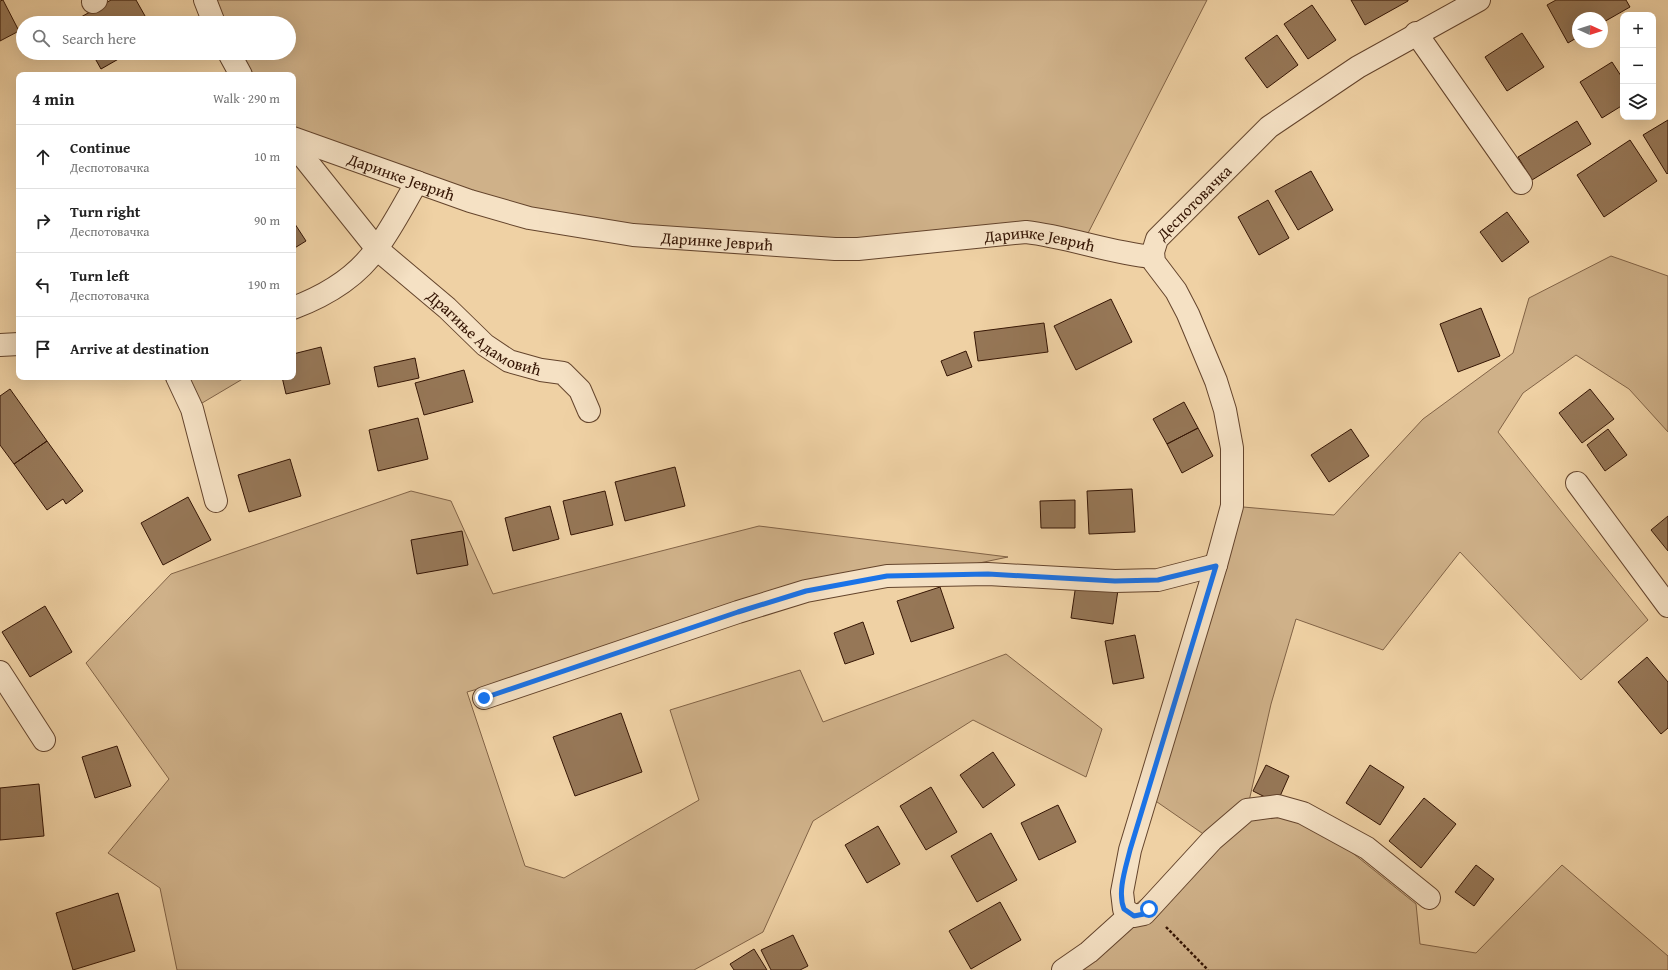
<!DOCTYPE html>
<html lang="en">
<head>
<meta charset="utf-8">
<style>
  body { margin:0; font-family:"Gentium Book Plus",serif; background:#f2f2f2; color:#222 }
  .controls { position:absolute; right:12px; top:12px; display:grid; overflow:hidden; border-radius:8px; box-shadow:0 4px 16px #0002 }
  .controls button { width:36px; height:36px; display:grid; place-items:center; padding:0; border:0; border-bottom:1px solid #e0e0e0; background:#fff; color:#222; font:20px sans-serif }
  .compass { position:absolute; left:1572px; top:12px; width:36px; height:36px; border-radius:50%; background:#fff; box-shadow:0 4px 16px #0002; rotate:93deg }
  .stop { position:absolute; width:12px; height:12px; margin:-9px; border:3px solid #1a73e8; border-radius:50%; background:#fff }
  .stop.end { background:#1a73e8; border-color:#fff; box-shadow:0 1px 4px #0008 }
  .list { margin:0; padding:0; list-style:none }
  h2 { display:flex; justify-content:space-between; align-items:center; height:52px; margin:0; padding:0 16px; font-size:17px }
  h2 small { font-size:13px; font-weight:400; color:#767676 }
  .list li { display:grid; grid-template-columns:26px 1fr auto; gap:12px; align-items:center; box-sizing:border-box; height:64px; padding:0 16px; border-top:1px solid #e0e0e0 }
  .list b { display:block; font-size:15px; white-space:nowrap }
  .list p { margin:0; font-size:13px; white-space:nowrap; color:#767676 }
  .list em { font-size:13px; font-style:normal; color:#767676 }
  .icon { flex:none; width:22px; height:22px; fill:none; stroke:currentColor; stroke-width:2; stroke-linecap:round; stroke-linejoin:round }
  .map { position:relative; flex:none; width:1668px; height:970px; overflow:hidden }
  .search { position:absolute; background:#fff; box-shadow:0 4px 16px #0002; left:16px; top:16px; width:280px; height:44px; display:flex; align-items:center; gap:10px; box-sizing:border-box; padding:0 14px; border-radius:22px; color:#767676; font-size:15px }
  .panel { position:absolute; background:#fff; box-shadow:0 4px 16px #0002; left:16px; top:72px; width:280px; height:308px; border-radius:8px }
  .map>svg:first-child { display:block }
  .green { fill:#cfb189; stroke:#826346 }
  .building { fill:#967757; stroke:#351504 }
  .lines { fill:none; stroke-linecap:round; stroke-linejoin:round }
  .minor-casing { stroke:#64442c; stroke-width:24 }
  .path { stroke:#351504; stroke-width:2.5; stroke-dasharray:3 2; stroke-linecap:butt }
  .minor { stroke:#f5e1c4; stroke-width:22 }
  .route { stroke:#1a73e8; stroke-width:5 }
  .labels { text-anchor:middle; stroke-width:3; stroke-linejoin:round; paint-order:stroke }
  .street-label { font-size:16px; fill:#351504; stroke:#f5e1c4 }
</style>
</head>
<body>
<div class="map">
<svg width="1668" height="970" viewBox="0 0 1668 970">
  <rect width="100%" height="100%" fill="#efd1a4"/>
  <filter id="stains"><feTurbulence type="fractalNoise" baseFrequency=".005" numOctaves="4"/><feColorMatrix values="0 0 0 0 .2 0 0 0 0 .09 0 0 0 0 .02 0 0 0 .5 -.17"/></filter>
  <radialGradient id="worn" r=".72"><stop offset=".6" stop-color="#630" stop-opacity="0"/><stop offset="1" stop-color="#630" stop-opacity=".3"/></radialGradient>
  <!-- green -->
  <path class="green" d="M205,0H1207L1083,243L1045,234L858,249L529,218L293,138V75H241L229,53H289V23H214Z
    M1611,256L1668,276V432L1629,389L1576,355L1523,393L1498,432L1648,620L1581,680L1460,552L1383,650L1296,619L1271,704L1247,810L1303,813L1416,904L1420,944L1476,953L1562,865L1668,956V970H1058L1212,840L1147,795L1232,506L1334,515L1423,419L1513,353L1529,298Z
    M177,377H246L192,409Z
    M411,491L451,501L493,594L759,526L1008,557L778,605L467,692L525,866L564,878L699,800L670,710L800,670L823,722L1006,654L1102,729L1086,777L973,720L813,821L763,932L694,970H177L160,888L108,853L169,779L86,663L171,574Z"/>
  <!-- building -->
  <path class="building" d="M3,0L19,31L0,41V1Z
    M111,0H136L149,23H75L74,21Z
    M1351,0H1408V1L1365,25Z
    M1556,0H1626L1630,7L1602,23V18H1578V37L1568,43L1547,5Z
    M1312,5L1336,40L1308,59L1284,24Z
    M1522,33L1544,67L1507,91L1485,57Z
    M1277,35L1298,65L1267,88L1245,58Z
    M92,53H129L101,69Z
    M1612,62L1623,79V105L1602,118L1580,82Z
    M1668,120V173L1667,174L1643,135Z
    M1577,121L1591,144L1532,180L1518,157Z
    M1630,140L1657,181L1604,217L1577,175Z
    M1311,171L1333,210L1298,230L1275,191Z
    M1268,200L1289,238L1259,255L1238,217Z
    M1507,212L1529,242L1502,262L1480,232Z
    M293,221L306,241L293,249Z
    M1111,299L1132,342L1076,370L1054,326Z
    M1481,308L1500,356L1458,372L1440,324Z
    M1044,323L1048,352L978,361L974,332Z
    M321,347L330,384L286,394L282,377H293V354Z
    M966,351L972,367L947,376L941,361Z
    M415,358L419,378L378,387L374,367Z
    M464,370L473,402L424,415L415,383Z
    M10,389L47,441L14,464L0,445V396Z
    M1590,389L1614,419L1582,443L1559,413Z
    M1184,402L1198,428L1167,444L1153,419Z
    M418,418L428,459L378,471L369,430Z
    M1198,428L1213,456L1182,473L1167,444Z
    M1351,429L1369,456L1329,482L1311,455Z
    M1608,429L1627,455L1605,471L1587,445Z
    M47,441L83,491L66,504L63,499L47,510L14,464Z
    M290,459L301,496L249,512L238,475Z
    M675,467L685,506L625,521L615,482Z
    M1132,489L1135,532L1089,534L1087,491Z
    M605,491L613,525L571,535L563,501Z
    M188,497L211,540L163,565L141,523Z
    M1075,500V528H1041L1040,501Z
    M550,506L559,539L513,551L505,518Z
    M1668,516V551L1651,530Z
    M462,531L468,565L417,574L411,540Z
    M1076,584L1118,590L1113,624L1071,618Z
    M940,587L954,628L911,642L897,601Z
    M45,606L72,652L30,677L2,632Z
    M863,622L874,654L845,664L834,633Z
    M1135,635L1144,678L1113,684L1105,641Z
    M1647,657L1668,682V728L1661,734L1618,682Z
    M621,713L642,772L575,796L553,737Z
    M117,746L131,786L95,798L82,757Z
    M993,752L1015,785L983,808L960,775Z
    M1266,765L1289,776L1277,803L1253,791Z
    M1370,765L1404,787L1380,825L1346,803Z
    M39,784L44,836L0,840V788Z
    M931,787L957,832L926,850L900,806Z
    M1424,798L1456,824L1421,868L1389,841Z
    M1058,805L1076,842L1039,860L1021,823Z
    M878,826L900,864L867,883L845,845Z
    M991,833L1017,880L977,902L951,856Z
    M1476,865L1494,879L1474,906L1455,892Z
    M118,893L135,951L73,970L56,913Z
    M1000,902L1021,940L971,969L949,931Z
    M793,935L808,966L800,970H771L761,950Z
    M754,949L767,970H734L730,964Z"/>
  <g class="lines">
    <defs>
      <g id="minor">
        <path d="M205,0L214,23"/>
        <path d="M93,2L96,0"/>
        <path d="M1416,33L1521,183"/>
        <path d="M229,53L241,75"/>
        <path id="s1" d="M293,138L470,201L529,218L633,235L835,249H858L1026,232C1069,237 1110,253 1153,257"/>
        <path id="s2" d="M293,144L377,249L447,308L485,345L509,361L541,370L563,373L580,390L589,411"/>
        <path d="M293,308C325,296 357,277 377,248C392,228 404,204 417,182"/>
        <path d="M0,345L19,344"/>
        <path d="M177,377L192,409L216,501"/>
        <path d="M1577,483L1668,606"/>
        <path d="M0,672L44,740"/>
        <path d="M484,698L738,612L806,591L887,576L988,574L1115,581L1158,580L1216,565"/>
        <path id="s3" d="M1429,898L1367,848L1303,813L1278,806L1247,810L1212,840L1144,914L1134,916L1124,909L1122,892L1130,850L1216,565L1232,506V448L1225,410L1216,381L1188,314L1176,291L1154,262L1153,252L1157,239L1269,127L1358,67L1479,0"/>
        <path d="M1063,970L1089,952L1130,915"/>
      </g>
    </defs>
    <!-- minor casing -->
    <use href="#minor" class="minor-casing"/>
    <!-- path -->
    <path class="path" d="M1166,927L1208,970"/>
    <!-- minor -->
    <use href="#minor" class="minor"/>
  </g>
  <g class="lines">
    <!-- route -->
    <path class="route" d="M484,698L738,612L806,591L887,576L988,574L1115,581L1158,580L1216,566L1130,850C1126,867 1117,892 1124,909L1134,916L1144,914L1149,909"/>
  </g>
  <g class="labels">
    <!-- street labels -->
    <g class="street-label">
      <text dy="6" stroke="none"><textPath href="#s1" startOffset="115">Даринке Јеврић</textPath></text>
      <text dy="6" stroke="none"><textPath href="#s3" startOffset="1135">Деспотовачка</textPath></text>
      <text dy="6" stroke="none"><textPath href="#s1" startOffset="439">Даринке Јеврић</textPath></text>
      <text dy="6" stroke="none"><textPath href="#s1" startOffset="763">Даринке Јеврић</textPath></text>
      <text dy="6" stroke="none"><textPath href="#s2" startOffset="272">Драгиње Адамовић</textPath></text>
    </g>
  </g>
  <rect width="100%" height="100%" filter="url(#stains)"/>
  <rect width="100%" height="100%" fill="url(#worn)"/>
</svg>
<div class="controls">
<button>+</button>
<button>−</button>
<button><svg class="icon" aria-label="layers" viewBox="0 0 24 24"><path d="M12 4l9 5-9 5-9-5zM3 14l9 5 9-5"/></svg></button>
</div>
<svg class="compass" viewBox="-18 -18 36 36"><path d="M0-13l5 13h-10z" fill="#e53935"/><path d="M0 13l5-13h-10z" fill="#767676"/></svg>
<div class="stop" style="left:1149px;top:909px"></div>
<div class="stop end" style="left:484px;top:698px"></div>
<div class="search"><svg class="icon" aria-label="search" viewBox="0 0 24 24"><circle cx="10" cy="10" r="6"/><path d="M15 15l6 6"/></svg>Search here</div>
<section class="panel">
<h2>4 min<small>Walk · 290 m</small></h2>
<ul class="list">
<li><svg class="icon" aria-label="ahead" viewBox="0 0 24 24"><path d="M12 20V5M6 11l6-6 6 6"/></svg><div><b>Continue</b><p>Деспотовачка</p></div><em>10 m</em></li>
<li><svg class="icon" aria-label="right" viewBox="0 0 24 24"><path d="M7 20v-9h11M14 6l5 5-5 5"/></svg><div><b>Turn right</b><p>Деспотовачка</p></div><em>90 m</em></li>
<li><svg class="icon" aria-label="left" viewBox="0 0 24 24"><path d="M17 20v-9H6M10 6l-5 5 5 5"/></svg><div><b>Turn left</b><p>Деспотовачка</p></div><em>190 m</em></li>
<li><svg class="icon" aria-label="arrive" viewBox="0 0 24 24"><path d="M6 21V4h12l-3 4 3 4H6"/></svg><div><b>Arrive at destination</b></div></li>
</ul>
</section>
</div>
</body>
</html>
